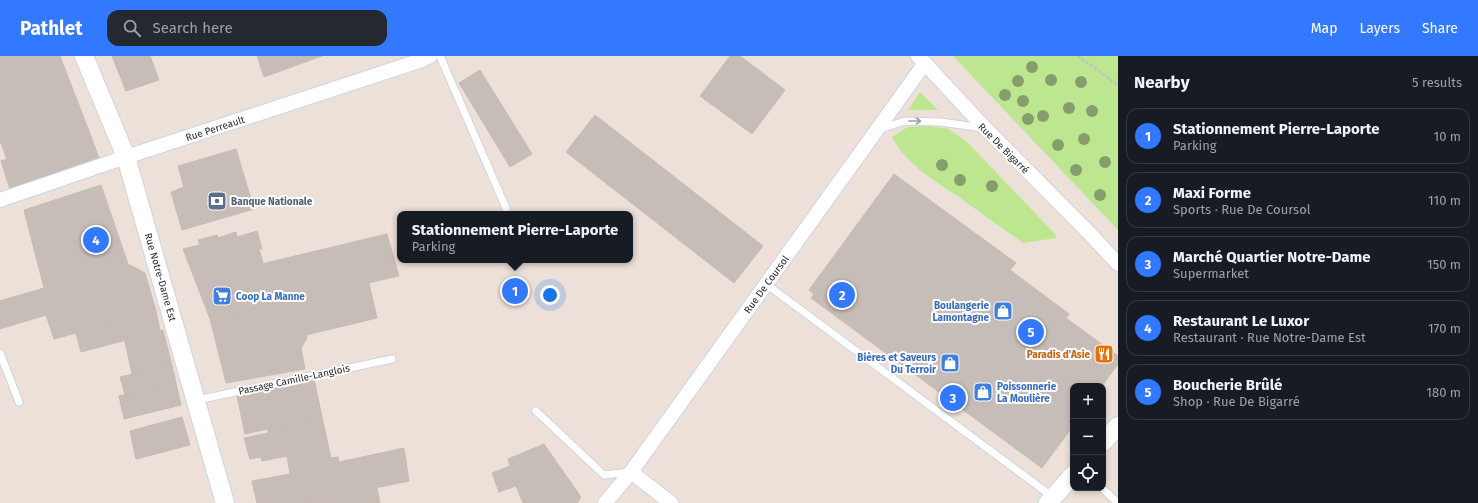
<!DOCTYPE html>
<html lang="en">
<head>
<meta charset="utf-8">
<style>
  body { margin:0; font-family:"Fira Sans",sans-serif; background:#242831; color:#f1f3f6 }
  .controls { position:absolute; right:12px; bottom:12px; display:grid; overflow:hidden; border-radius:8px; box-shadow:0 2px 6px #0003 }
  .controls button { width:36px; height:36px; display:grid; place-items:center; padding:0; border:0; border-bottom:1px solid #363941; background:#171b24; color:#f1f3f6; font:20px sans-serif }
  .you { position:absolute; left:550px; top:239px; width:14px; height:14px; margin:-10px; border:3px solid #fff; border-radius:50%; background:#1a73e8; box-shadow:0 0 0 6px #1a73e833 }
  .badge { display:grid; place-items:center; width:26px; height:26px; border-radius:50%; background:#3279ff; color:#fff; font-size:13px; font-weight:700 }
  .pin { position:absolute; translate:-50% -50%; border:2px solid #fff; box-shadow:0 1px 4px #0006 }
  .popup { position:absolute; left:397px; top:155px; width:236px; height:52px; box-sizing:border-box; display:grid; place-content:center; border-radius:8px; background:#171b24; filter:drop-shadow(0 1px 3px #0005); font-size:13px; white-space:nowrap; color:#9ea1a6 }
  .popup b { font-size:15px; color:#f1f3f6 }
  .popup::after { content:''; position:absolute; left:50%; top:100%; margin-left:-8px; border:8px solid transparent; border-top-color:#171b24 }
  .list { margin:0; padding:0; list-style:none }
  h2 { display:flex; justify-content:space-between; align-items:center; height:52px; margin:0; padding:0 16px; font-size:17px }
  h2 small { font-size:13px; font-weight:400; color:#9ea1a6 }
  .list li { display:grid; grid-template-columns:26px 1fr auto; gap:12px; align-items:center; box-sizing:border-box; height:56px; margin:0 8px 8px; padding:0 8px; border:1px solid #363941; border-radius:12px }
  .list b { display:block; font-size:15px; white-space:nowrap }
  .list p { margin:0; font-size:13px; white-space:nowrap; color:#9ea1a6 }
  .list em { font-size:13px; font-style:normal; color:#9ea1a6 }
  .icon { flex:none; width:22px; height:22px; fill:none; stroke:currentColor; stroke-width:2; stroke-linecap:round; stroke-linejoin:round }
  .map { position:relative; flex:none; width:1118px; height:447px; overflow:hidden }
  header { display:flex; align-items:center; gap:24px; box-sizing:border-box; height:56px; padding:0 20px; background:#3279ff; color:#fff }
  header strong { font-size:19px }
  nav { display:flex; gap:22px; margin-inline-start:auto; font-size:14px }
  .search { width:280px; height:36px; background:#242831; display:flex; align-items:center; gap:10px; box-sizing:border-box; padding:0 14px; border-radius:12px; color:#9ea1a6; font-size:15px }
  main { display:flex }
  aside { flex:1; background:#171b24 }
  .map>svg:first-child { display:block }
  .green { fill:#bce790 }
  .building { fill:#c7bdb8; stroke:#c7bcb2 }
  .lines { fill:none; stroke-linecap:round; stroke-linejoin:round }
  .service-casing { stroke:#cdd5e2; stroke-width:9 }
  .minor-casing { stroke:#cdd5e2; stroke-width:16 }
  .tertiary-casing { stroke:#cdd5e2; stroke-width:20 }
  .path { stroke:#c3c3c3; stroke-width:2.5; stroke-dasharray:3 2; stroke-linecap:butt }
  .service { stroke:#fff; stroke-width:7 }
  .minor { stroke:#fff; stroke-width:14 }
  .tertiary { stroke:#fff; stroke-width:18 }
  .tree { fill:#869e6c }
  .oneway { stroke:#9e9e9e }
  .labels { text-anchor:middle; stroke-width:4; stroke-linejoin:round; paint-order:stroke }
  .street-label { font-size:10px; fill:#282828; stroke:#fff }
  .service-label { font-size:10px; font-weight:bold; fill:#4e5e75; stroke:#fff; text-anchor:start }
  .shop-label { font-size:10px; font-weight:bold; fill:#366cbe; stroke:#fff; text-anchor:start }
  .food-label { font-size:10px; font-weight:bold; fill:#c56008; stroke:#fff; text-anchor:end }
</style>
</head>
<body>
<header>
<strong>Pathlet</strong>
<div class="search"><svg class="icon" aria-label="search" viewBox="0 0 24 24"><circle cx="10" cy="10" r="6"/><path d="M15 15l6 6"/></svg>Search here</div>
<nav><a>Map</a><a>Layers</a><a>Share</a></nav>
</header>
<main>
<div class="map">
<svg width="1118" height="447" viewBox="0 0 1118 447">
  <rect width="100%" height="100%" fill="#ece0d8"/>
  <!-- green -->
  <path class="green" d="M953,0H1118V174Z
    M920,36L938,54H908Z
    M931,70L948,73L966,85L1056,179V182L1023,187C1002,172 981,157 960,142C936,125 906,109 892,81L908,71Z"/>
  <!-- building -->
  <path class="building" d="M0,0H60L75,39L0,68Z
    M112,0H150L159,24L126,35Z
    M257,0H322L264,21Z
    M730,0H740L785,34L752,78L700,40Z
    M480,14L532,98L510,111L459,27Z
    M75,39L89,75L7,103L0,85V68Z
    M595,59L763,190L734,227L566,96Z
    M89,75L99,102L10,133L1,105Z
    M236,93L254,153L182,174L171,136L184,131L178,110Z
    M894,118L1016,207L1010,214L1069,258L1066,262L1118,300V308L1102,330H1073V370L1042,412L811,242L814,238L809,234Z
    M101,129L128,208L145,217L156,255L54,283L46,259L0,273V245L44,232L24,154Z
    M257,175L262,193H259L263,207L195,224L183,193L200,189L198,184L217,179L218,182L236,176L237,181Z
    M387,178L399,220L210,263L195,224Z
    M369,227L377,262L306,279L307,282L301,292L305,313L226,327L210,263Z
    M156,255L160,275L81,296L76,277Z
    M163,274L172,309L132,318L125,285Z
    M172,309L176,327L125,339L120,321Z
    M314,323L322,361L245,378L237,340Z
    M176,327L181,349L124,363L119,340Z
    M182,361L190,389L136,403L130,375Z
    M322,361L331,402L338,401L339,406L404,392L409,425L303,447H257L252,425L290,418L287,400L262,405L261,401L250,403L244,382L268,377V373Z
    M544,388L581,441L577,447H523L516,430L499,436L492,417L510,410L508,403Z
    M377,432L380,447H303Z"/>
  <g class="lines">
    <defs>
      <path id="service" d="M440,0L506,152
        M880,73L905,65L940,66L984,72
        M766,228L1053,441
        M0,297L19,346
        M197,344L392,303
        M536,355L604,419L631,416
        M1102,432L1118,447"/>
      <path id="minor" d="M918,0L985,72L1093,181L1118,208
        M0,144L126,101L422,4L430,0
        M631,416L671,447
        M605,447L631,416L925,7"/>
      <path id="tertiary" d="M84,0L126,101L225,447
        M1103,386L1118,370
        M1048,447L1073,419"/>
    </defs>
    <!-- service casing -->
    <use href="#service" class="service-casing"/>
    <!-- minor casing -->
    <use href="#minor" class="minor-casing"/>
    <!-- tertiary casing -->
    <use href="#tertiary" class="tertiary-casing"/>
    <!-- path -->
    <path class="path" d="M1078,0L1118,29"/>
    <!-- service -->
    <use href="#service" class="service"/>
    <!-- minor -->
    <use href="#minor" class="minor"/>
    <!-- tertiary -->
    <use href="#tertiary" class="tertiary"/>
  </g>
  <!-- trees -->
  <g class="tree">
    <circle cx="1032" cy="11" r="6"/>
    <circle cx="1051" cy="24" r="6"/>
    <circle cx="1018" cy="25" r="6"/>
    <circle cx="1081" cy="26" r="6"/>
    <circle cx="1005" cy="39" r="6"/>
    <circle cx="1023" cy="45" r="6"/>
    <circle cx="1069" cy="52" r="6"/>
    <circle cx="1092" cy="55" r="6"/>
    <circle cx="1043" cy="60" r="6"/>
    <circle cx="1028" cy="63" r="6"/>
    <circle cx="1084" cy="83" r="6"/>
    <circle cx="1058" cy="89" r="6"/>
    <circle cx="1105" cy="106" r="6"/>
    <circle cx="942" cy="109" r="6"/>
    <circle cx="1076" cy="114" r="6"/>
    <circle cx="960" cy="124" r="6"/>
    <circle cx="992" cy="130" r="6"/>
    <circle cx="1100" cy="139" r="6"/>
  </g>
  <!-- one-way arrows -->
  <defs><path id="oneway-shaft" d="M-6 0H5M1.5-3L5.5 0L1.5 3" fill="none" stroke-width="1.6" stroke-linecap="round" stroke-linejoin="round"/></defs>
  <use class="oneway" href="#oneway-shaft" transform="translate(915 65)"/>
  <!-- icons -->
  <defs>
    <symbol id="bank-square" viewBox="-11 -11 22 22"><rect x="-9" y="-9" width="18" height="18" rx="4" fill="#5c6f8a" stroke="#fff"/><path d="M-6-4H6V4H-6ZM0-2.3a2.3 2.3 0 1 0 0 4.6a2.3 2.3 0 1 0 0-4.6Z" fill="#fff"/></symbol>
    <symbol id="supermarket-square" viewBox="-11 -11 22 22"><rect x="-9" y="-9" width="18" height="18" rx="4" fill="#3f7fe0" stroke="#fff"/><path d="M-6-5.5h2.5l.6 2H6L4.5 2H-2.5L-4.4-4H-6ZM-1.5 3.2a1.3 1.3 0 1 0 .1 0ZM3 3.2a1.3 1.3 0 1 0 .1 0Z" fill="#fff"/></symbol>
    <symbol id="shop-square" viewBox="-11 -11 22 22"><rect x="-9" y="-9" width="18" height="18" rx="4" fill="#3f7fe0" stroke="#fff"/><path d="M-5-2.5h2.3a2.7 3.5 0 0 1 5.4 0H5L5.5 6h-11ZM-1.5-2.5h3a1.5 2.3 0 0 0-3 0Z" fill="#fff"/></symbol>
    <symbol id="restaurant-square" viewBox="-11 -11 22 22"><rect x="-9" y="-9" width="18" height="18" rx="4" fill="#e8710a" stroke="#fff"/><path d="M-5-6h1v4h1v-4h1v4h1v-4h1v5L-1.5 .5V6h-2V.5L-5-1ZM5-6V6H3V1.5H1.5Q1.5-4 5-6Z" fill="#fff"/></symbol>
  </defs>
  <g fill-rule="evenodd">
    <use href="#bank-square" x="206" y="134" width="22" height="22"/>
    <use href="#supermarket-square" x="211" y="229" width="22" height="22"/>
    <use href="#shop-square" x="992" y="244" width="22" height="22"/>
    <use href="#restaurant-square" x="1093" y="287" width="22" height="22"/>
    <use href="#shop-square" x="939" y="296" width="22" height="22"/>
    <use href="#shop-square" x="972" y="325" width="22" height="22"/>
  </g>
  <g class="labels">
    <!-- street labels -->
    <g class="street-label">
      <text transform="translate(215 72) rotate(-18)" y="4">Rue Perreault</text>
      <text transform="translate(1004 92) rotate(45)" y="4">Rue De Bigarré</text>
      <text transform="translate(161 221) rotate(74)" y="4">Rue Notre-Dame Est</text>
      <text transform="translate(766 228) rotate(-54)" y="4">Rue De Coursol</text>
      <text transform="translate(294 323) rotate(-12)" y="4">Passage Camille-Langlois</text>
    </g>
    <!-- service labels -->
    <g class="service-label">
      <text x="231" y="149">Banque Nationale</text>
    </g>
    <!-- shop labels -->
    <g class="shop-label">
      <text x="236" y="244">Coop La Manne</text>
      <text x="989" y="253" text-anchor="end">Boulangerie<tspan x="989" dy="12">Lamontagne</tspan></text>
      <text x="936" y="305" text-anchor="end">Bières et Saveurs<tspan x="936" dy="12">Du Terroir</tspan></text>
      <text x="997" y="334">Poissonnerie<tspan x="997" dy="12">La Moulière</tspan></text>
    </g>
    <!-- food labels -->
    <g class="food-label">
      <text x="1090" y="302">Paradis d'Asie</text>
    </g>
  </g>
</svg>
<div class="controls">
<button>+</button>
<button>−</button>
<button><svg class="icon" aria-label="locate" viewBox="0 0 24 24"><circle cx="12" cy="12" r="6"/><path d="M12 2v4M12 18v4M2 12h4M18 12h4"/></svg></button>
</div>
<div class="you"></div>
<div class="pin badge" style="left:515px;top:235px">1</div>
<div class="popup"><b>Stationnement Pierre-Laporte</b>Parking</div>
<div class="pin badge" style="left:842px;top:239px">2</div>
<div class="pin badge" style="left:953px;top:342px">3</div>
<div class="pin badge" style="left:96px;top:184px">4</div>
<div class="pin badge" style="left:1031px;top:276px">5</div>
</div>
<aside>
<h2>Nearby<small>5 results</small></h2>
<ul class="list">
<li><span class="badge">1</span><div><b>Stationnement Pierre-Laporte</b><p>Parking</p></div><em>10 m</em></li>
<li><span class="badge">2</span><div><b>Maxi Forme</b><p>Sports · Rue De Coursol</p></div><em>110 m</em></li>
<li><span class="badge">3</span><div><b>Marché Quartier Notre-Dame</b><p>Supermarket</p></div><em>150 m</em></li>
<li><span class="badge">4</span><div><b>Restaurant Le Luxor</b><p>Restaurant · Rue Notre-Dame Est</p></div><em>170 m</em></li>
<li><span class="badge">5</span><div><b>Boucherie Brûlé</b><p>Shop · Rue De Bigarré</p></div><em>180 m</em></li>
</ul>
</aside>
</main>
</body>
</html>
